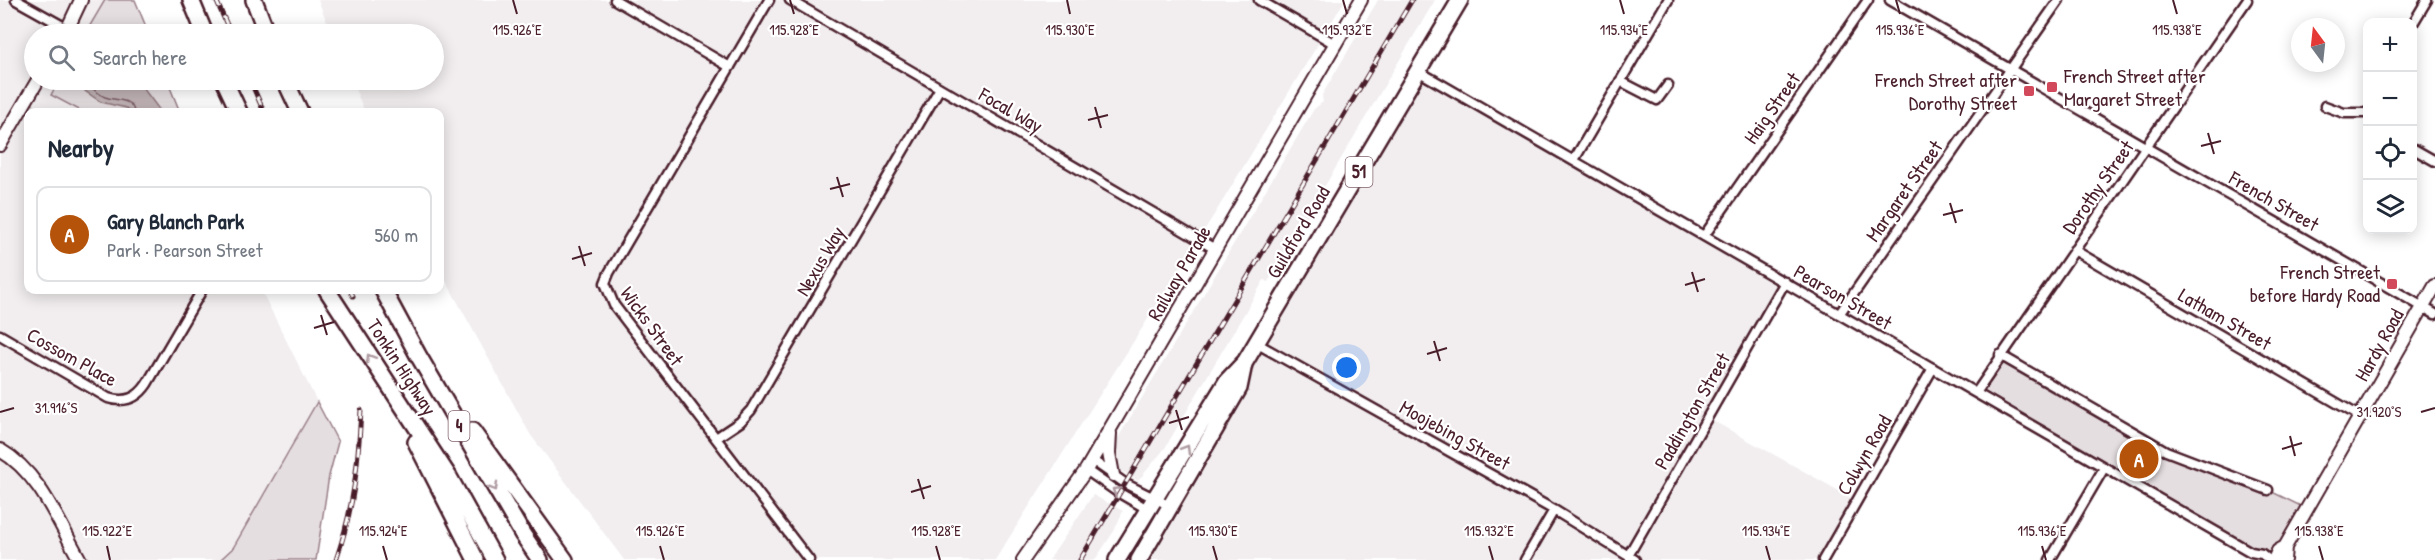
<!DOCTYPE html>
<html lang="en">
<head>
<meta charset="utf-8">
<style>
  body { margin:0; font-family:"Patrick Hand",sans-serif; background:#f6f6f7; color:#1f2937 }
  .controls { position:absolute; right:18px; top:18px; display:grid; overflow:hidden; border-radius:12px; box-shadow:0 3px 15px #0003 }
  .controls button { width:54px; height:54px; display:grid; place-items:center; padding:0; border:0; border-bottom:2px solid #e0e1e3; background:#fff; color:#1f2937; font:30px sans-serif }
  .compass { position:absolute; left:2291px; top:18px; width:54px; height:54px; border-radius:50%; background:#fff; box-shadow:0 3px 15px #0003; rotate:345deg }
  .you { position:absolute; left:1347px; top:368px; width:21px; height:21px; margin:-15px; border:4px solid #fff; border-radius:50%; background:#1a73e8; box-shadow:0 0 0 9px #1a73e833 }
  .badge { display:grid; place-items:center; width:39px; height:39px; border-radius:50%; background:#b45309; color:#fff; font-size:20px; font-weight:700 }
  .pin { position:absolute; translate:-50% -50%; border:3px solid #fff; box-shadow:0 2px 6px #0006 }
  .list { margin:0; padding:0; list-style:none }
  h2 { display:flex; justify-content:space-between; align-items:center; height:78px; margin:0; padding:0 24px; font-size:26px }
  h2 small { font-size:20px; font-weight:400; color:#747a83 }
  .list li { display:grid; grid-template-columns:39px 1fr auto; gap:18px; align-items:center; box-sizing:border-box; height:96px; margin:0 12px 12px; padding:0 12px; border:2px solid #e0e1e3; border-radius:12px }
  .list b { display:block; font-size:22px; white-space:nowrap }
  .list p { margin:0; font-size:20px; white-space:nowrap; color:#747a83 }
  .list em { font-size:20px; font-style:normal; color:#747a83 }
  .icon { flex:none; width:33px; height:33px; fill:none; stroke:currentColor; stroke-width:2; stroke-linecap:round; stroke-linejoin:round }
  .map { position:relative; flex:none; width:2435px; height:560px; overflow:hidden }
  .search { position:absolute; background:#fff; box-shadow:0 3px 15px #0003; left:24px; top:24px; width:420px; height:66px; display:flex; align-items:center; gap:15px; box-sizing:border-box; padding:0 21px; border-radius:33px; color:#747a83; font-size:22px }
  .panel { position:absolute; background:#fff; box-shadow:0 3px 15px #0003; left:24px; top:108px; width:420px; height:186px; border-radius:12px }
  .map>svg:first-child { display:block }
  .built { fill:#f2eeef }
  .green { fill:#e5dee0; stroke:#987e86; stroke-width:1.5 }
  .water { fill:#c1b3b6; stroke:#91787e; stroke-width:1.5 }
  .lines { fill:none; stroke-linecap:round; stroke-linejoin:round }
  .shore { stroke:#7a5a63; stroke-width:1.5 }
  .street-casing { stroke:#4a1f2b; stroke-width:13 }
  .secondary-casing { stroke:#4a1f2b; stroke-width:16 }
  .highway-casing { stroke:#4a1f2b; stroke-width:20 }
  .street { stroke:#fff; stroke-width:8 }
  .secondary { stroke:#fff; stroke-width:12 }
  .highway { stroke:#fff; stroke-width:15 }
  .rail-casing { stroke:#4a1f2b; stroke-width:5 }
  .rail { stroke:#fff; stroke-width:3; stroke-dasharray:9; stroke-linecap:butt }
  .oneway { stroke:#ae9aa0 }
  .ticks { fill:none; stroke:#4a1f2b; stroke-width:2 }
  .poi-dot { fill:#d1495b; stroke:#fff; stroke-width:2 }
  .labels { text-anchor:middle; stroke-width:4.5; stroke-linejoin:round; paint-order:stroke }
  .shield { fill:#fff; stroke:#80626b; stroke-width:1.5 }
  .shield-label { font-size:18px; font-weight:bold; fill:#4a1f2b }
  .poi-label { font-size:20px; fill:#4a1f2b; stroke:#fff; text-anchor:end }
  .street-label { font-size:20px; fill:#4a1f2b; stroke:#fff }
  .ticks-label { font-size:15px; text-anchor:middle; fill:#4a1f2b; stroke:#fff; stroke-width:4.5; stroke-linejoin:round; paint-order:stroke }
</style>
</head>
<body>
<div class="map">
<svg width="2435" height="560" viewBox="0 0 2435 560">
  <rect width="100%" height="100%" fill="#fff"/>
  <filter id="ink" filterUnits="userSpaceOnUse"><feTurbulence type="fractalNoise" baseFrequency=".0167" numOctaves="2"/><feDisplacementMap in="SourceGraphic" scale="12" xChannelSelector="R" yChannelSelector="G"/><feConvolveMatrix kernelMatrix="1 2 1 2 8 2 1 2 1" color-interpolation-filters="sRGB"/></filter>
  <g filter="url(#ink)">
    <!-- built -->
    <path class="built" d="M0,0H105L85,34H34V80H59L51,95L83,112H28V290H261L317,402L233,548L241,560H0Z
      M318,0H1345L1217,210L995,560H624L530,434L440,270V112H365L351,80H434V34H332Z
      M1378,0H1435L1268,282L1264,280L1165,448L1138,481L1119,470L1115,465V443L1314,109L1323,102L1322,95Z
      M1418,71L1785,282L1708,418L1857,501L1823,560H1139L1245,362Z
      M1093,495L1123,511L1114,531L1095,560H1049Z"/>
    <!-- green -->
    <path class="green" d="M105,0H135L149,34H85Z
      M59,80H167L180,112H83L51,95Z
      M2000,355L2166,451L2268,490L2307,509L2269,560L1976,393Z
      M317,402L338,442L329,476L316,560H220L233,548Z"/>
    <!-- water -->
    <path class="water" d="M83,80H137L161,112H131L126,108L101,102L85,91Z"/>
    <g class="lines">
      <!-- shore -->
      <path class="shore" d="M89,80L92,88C96,91 100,95 105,97C116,101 132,98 134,112"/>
      <defs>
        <path id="street" d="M16,0L68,29
          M615,0L730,67
          M769,0L609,273L605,283L614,305L809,560
          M790,0L1215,249
          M1259,0L1335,44
          M1890,0L2435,314
          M2412,25L2427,0
          M1418,71L2251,552L2262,554L2269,560
          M1620,81L1657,100L1668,85
          M2325,106L2344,113H2367
          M2412,148L2435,161
          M1574,160L1668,0
          M1704,236L1868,0
          M2074,250L2361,417
          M1840,313L2059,0
          M0,335L108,398C125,403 137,399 147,384L202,290
          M1256,343L1554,510L1635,560
          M2000,355L2166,451L2268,490
          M1976,393L2247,0
          M716,438L740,422L751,410L940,88
          M1092,460L1126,484L1170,506
          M1086,470L1116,491L1149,510
          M1628,556L1785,282
          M1525,560L1554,510
          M1823,560L1933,368
          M2050,560L2104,468"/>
        <path id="secondary" d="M65,34L81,0
          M0,145L38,80
          M1110,433L1109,453L1113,475
          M0,450C40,473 58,522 80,560
          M1023,560L1086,470L1361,0
          M2274,560L2278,551L2285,547
          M2284,560L2285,547L2435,286"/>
        <path id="highway" d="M191,0L205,34
          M254,0L267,34
          M224,80L239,112
          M285,80L300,112
          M327,290L449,477L495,560
          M383,290L418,355L523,535L540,560
          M472,431L565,560
          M416,442L476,560
          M1117,560L1227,381L1245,362L1460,0
          M1139,560L1239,388L1244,364"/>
      </defs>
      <!-- street casing -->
      <use href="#street" class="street-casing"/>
      <!-- secondary casing -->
      <use href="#secondary" class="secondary-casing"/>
      <!-- highway casing -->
      <use href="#highway" class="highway-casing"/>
      <!-- street -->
      <use href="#street" class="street"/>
      <!-- secondary -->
      <use href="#secondary" class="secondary"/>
      <!-- highway -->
      <use href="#highway" class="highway"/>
      <defs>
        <path id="rail" d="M216,0L231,34
          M250,80L264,112
          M350,290L353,296
          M336,560C354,507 358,466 361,410
          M1080,560L1412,0"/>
      </defs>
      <!-- rail casing -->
      <use href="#rail" class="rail-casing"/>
      <!-- rail -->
      <use href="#rail" class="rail"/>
    </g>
    <!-- one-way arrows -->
    <defs><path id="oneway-chevron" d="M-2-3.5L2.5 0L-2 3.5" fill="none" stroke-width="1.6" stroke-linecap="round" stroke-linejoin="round" transform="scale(1.5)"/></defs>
    <g class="oneway">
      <use href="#oneway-chevron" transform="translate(370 358) rotate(-122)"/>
      <use href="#oneway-chevron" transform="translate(1186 449) rotate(-59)"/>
      <use href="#oneway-chevron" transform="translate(494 487) rotate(60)"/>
      <use href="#oneway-chevron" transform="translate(1116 491) rotate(-148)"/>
    </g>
  </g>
  <!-- ticks -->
  <path class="ticks" d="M513,0L517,14M790,0L794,14M1067,0L1070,14M1343,0L1347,14M1620,0L1624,14M1896,0L1900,14M2173,0L2177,14M1095,107L1101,128M1088,120L1108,115M2208,133L2214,154M2201,146L2221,141M837,177L843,197M830,189L850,184M1950,203L1956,223M1943,215L1963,210M579,246L585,266M572,259L592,253M1692,272L1698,292M1685,285L1705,279M321,315L327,335M314,328L334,322M1434,341L1440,361M1427,354L1447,348M1176,410L1182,430M0,412L14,408M2421,412L2435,408M1169,423L1189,417M2290,436L2295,456M2282,449L2302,443M918,479L924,499M911,492L931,486M107,546L110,560M383,546L387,560M660,546L664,560M936,546L940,560M1213,546L1217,560M1489,546L1493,560M1766,546L1770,560M2042,546L2046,560M2319,546L2323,560"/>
  <!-- markers -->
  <g class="poi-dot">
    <rect x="2046" y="81" width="12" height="12" rx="3"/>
    <rect x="2023" y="85" width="12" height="12" rx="3"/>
    <rect x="2386" y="278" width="12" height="12" rx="3"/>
  </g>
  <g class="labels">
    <!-- shield labels -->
    <g class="shield">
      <rect x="1345.5" y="157" width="27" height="30" rx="4.5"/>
      <rect x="448.5" y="411" width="21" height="30" rx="4.5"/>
    </g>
    <g class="shield-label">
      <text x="1359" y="178">51</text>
      <text x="459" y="432">4</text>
    </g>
    <!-- poi labels -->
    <g class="poi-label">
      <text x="2064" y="83" text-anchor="start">French Street after<tspan x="2064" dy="23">Margaret Street</tspan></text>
      <text x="2017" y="87">French Street after<tspan x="2017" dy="23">Dorothy Street</tspan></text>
      <text x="2380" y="279">French Street<tspan x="2380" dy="23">before Hardy Road</tspan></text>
    </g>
    <!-- street labels -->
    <g class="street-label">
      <text transform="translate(1772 108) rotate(-55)" y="7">Haig Street</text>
      <text transform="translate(1011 110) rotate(30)" y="7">Focal Way</text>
      <text transform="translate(2098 187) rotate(-55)" y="7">Dorothy Street</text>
      <text transform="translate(1904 191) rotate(-55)" y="7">Margaret Street</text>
      <text transform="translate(2274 201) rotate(30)" y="7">French Street</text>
      <text transform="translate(1298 232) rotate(-59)" y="7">Guildford Road</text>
      <text transform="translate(820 261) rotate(-60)" y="7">Nexus Way</text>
      <text transform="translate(1179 273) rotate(-60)" y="7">Railway Parade</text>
      <text transform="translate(1843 297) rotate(30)" y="7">Pearson Street</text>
      <text transform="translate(2225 319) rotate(30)" y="7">Latham Street</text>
      <text transform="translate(652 326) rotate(54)" y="7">Wicks Street</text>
      <text transform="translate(2379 345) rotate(-61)" y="7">Hardy Road</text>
      <text transform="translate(72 357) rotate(29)" y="7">Cossom Place</text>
      <text transform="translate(402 367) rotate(57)" y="7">Tonkin Highway</text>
      <text transform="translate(1692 411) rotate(-60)" y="7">Paddington Street</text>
      <text transform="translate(1455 435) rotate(29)" y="7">Moojebing Street</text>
      <text transform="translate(1864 455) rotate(-60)" y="7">Colwyn Road</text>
    </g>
  </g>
  <g class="ticks-label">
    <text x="517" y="35">115.926°E</text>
    <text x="794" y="35">115.928°E</text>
    <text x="1070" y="35">115.930°E</text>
    <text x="1347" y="35">115.932°E</text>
    <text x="1624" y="35">115.934°E</text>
    <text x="1900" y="35">115.936°E</text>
    <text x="2177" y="35">115.938°E</text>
    <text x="56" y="413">31.916°S</text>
    <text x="2379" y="417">31.920°S</text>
    <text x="107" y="536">115.922°E</text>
    <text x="383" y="536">115.924°E</text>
    <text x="660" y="536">115.926°E</text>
    <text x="936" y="536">115.928°E</text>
    <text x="1213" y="536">115.930°E</text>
    <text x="1489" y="536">115.932°E</text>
    <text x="1766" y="536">115.934°E</text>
    <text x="2042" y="536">115.936°E</text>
    <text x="2319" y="536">115.938°E</text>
  </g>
</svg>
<div class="controls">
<button>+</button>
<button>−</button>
<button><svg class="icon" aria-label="locate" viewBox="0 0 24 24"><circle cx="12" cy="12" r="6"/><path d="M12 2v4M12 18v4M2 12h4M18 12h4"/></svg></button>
<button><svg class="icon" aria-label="layers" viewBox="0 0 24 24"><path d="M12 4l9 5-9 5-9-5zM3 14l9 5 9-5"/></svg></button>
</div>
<svg class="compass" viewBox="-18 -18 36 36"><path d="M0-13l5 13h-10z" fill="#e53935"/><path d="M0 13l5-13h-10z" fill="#747a83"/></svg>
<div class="you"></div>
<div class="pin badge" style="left:2139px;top:459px">A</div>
<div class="search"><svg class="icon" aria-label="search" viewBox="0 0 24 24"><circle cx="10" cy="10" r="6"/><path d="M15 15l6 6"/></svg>Search here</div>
<section class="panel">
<h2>Nearby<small></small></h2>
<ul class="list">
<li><span class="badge">A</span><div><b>Gary Blanch Park</b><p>Park · Pearson Street</p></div><em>560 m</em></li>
</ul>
</section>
</div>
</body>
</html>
